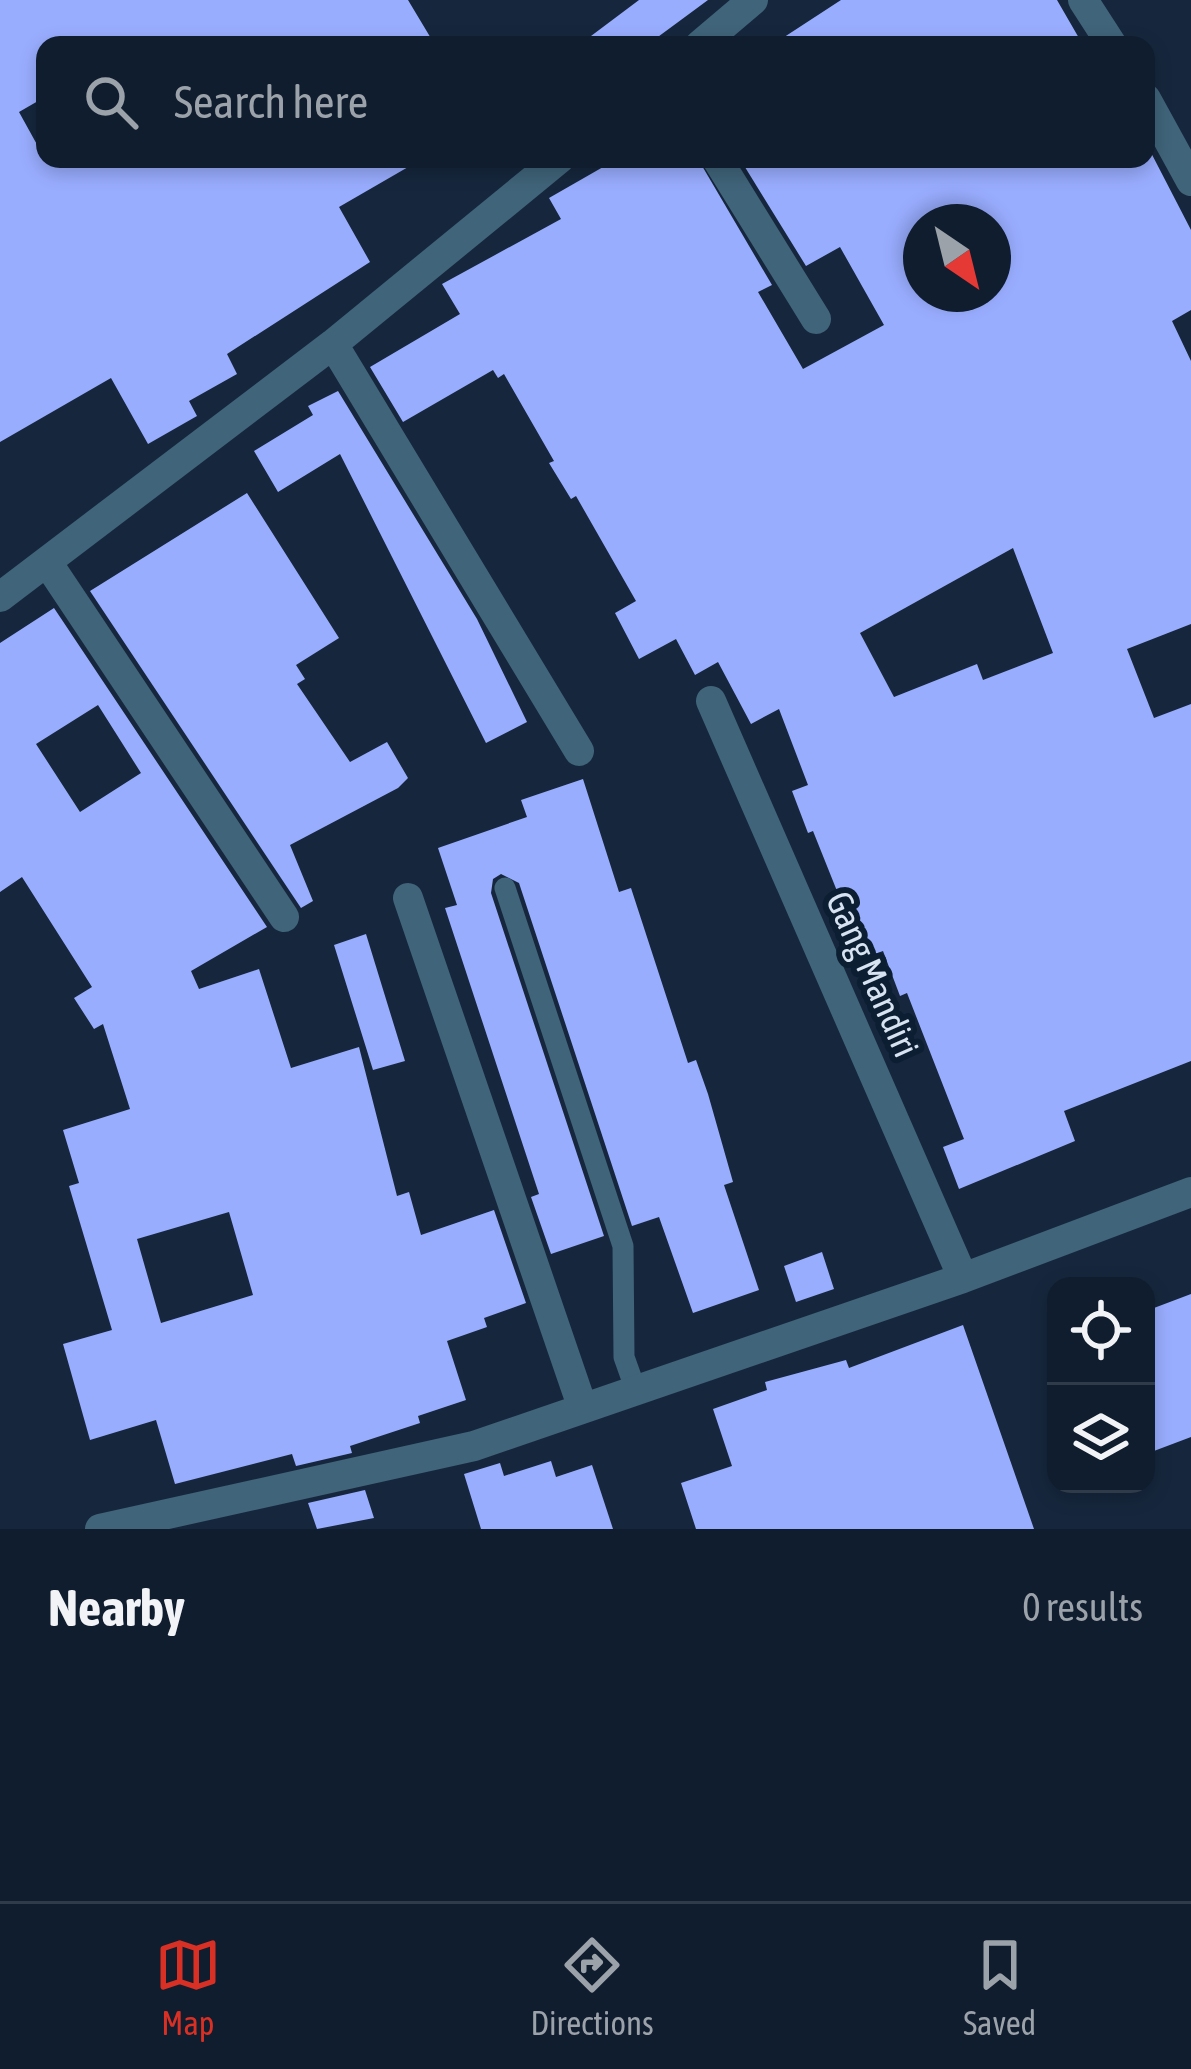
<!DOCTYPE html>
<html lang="en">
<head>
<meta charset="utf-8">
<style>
  body { margin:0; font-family:"Asap Condensed",sans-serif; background:#1e2a3a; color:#f1f3f6 }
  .controls { position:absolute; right:36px; bottom:36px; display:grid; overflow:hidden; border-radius:24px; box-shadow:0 6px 18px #0003 }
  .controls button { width:108px; height:108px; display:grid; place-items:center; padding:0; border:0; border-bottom:3px solid #303b4a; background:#101d2e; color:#f1f3f6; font:60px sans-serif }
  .compass { position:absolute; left:903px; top:204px; width:108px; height:108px; border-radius:50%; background:#101d2e; box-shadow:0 6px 18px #0003; rotate:145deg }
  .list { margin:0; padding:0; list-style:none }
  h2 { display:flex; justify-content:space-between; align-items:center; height:156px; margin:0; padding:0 48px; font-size:51px }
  h2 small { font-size:39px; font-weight:400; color:#9ca2aa }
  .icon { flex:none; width:66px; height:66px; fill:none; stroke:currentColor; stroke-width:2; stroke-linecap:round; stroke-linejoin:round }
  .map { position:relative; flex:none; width:1191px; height:1529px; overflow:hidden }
  .search { position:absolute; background:#101d2e; box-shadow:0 6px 18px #0003; left:36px; right:36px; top:36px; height:132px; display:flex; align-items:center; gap:30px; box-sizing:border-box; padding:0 42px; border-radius:24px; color:#9ca2aa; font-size:45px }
  .sheet { height:372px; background:#101d2e }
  nav { display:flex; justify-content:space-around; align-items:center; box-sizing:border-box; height:168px; border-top:3px solid #303b4a; background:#101d2e; font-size:33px; color:#9ca2aa }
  nav a { display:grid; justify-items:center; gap:6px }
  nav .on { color:#d93025 }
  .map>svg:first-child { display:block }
  .building { fill:#99adff; fill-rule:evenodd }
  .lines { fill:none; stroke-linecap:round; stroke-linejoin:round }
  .service { stroke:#40647a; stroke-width:21 }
  .minor { stroke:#40647a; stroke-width:30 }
  .labels { text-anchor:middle; stroke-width:12; stroke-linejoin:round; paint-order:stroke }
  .street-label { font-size:36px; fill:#d7e3f1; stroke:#0c1e32 }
</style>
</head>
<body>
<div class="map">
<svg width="1191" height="1529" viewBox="0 0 1191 1529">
  <rect width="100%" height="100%" fill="#16273d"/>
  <!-- building -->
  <path class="building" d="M0,0H408L435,45H45V97L19,112L45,159H422L339,207L370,262L227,354L237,374L189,401L197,416L148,444L111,378L0,442Z
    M639,0H708L647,45H579Z
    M841,0H1057L1083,45H772Z
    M1146,143L1191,230V310L1172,321L1191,361V624L1127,649L1154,718L1191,704V1061L1064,1111L1075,1141L959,1189L943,1147L964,1139L907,993L900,996L883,951L872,955L846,888L837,891L813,831L808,833L792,791L808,785L779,709L751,724L718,662L695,675L676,639L639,659L615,613L636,601L576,496L571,499L549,463L554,461L504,374L498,378L493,370L403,422L370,367L460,314L442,284L561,219L549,198L617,159H698L772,285L758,292L803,369L884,325L840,247L806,266L740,159H1146ZM921,222H993V294H921ZM1013,548L1053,653L983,680L977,664L894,697L860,633Z
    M338,391L477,619L527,722L486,743L340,454L278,492L254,451L313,415L308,406Z
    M247,493L339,638L296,665L305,679L297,684L350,762L387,742L408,778L398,788L290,845L313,901L301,908L90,591Z
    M54,608L267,927L191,971L199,989L259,969L291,1068L359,1047L397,1196L409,1192L421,1235L494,1210L526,1303L484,1318L487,1327L447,1341L466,1400L418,1416L420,1423L350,1446L352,1453L296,1466L292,1454L175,1484L156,1420L90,1440L63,1344L112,1330L69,1186L79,1183L63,1130L130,1109L103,1024L94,1029L74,998L92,987L22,877L0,892V643ZM98,705L141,773L80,812L36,744ZM229,1212L253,1295L161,1323L137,1239Z
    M583,779L619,892L631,888L688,1063L696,1060L708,1094L733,1182L724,1185L759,1290L693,1313L659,1217L632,1226L519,883L501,874L493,879L491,893L604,1236L551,1254L531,1197L539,1194L445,908L457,905L438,848L527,817L521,800Z
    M366,934L405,1061L373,1070L334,945Z
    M822,1252L834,1289L796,1302L784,1266Z
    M1191,1294V1437L1146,1454V1311Z
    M963,1325L1034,1529H696L681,1483L732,1466L713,1409L767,1390L765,1382L846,1360L849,1368Z
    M551,1461L556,1477L592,1465L613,1529H481L464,1474L500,1463L504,1476Z
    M365,1490L374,1518L317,1529L308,1503Z"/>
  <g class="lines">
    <!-- service -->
    <path class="service" d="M505,888L623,1246L624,1357L635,1388"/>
    <!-- minor -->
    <path class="minor" d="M1083,0L1112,45
      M700,45L753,0
      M1146,99L1191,181
      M717,159L816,319
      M333,344L579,751
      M47,562L284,917
      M0,597L333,344L559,159
      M711,701L963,1278
      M408,898L582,1406
      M100,1529L474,1446L963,1278L1191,1192"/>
  </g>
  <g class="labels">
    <!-- street labels -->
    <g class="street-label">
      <text transform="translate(873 974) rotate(66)" y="13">Gang Mandiri</text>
    </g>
  </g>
</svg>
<div class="controls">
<button><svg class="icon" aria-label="locate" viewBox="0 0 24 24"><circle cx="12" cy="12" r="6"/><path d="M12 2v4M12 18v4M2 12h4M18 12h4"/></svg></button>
<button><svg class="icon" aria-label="layers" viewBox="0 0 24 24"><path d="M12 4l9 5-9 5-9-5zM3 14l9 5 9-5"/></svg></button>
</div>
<svg class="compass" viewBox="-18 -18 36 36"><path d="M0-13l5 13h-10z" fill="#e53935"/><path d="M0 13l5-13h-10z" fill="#9ca2aa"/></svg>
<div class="search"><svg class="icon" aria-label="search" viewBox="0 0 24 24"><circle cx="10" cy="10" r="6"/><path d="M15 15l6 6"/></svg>Search here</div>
</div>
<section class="sheet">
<h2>Nearby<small>0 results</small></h2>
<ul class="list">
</ul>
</section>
<nav>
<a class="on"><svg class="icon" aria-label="map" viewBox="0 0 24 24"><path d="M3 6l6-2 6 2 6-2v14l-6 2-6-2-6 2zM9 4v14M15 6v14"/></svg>Map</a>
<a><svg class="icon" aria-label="directions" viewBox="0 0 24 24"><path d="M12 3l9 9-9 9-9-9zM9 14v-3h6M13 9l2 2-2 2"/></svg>Directions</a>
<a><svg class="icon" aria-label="saved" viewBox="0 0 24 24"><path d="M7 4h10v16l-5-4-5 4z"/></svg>Saved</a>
</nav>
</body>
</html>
